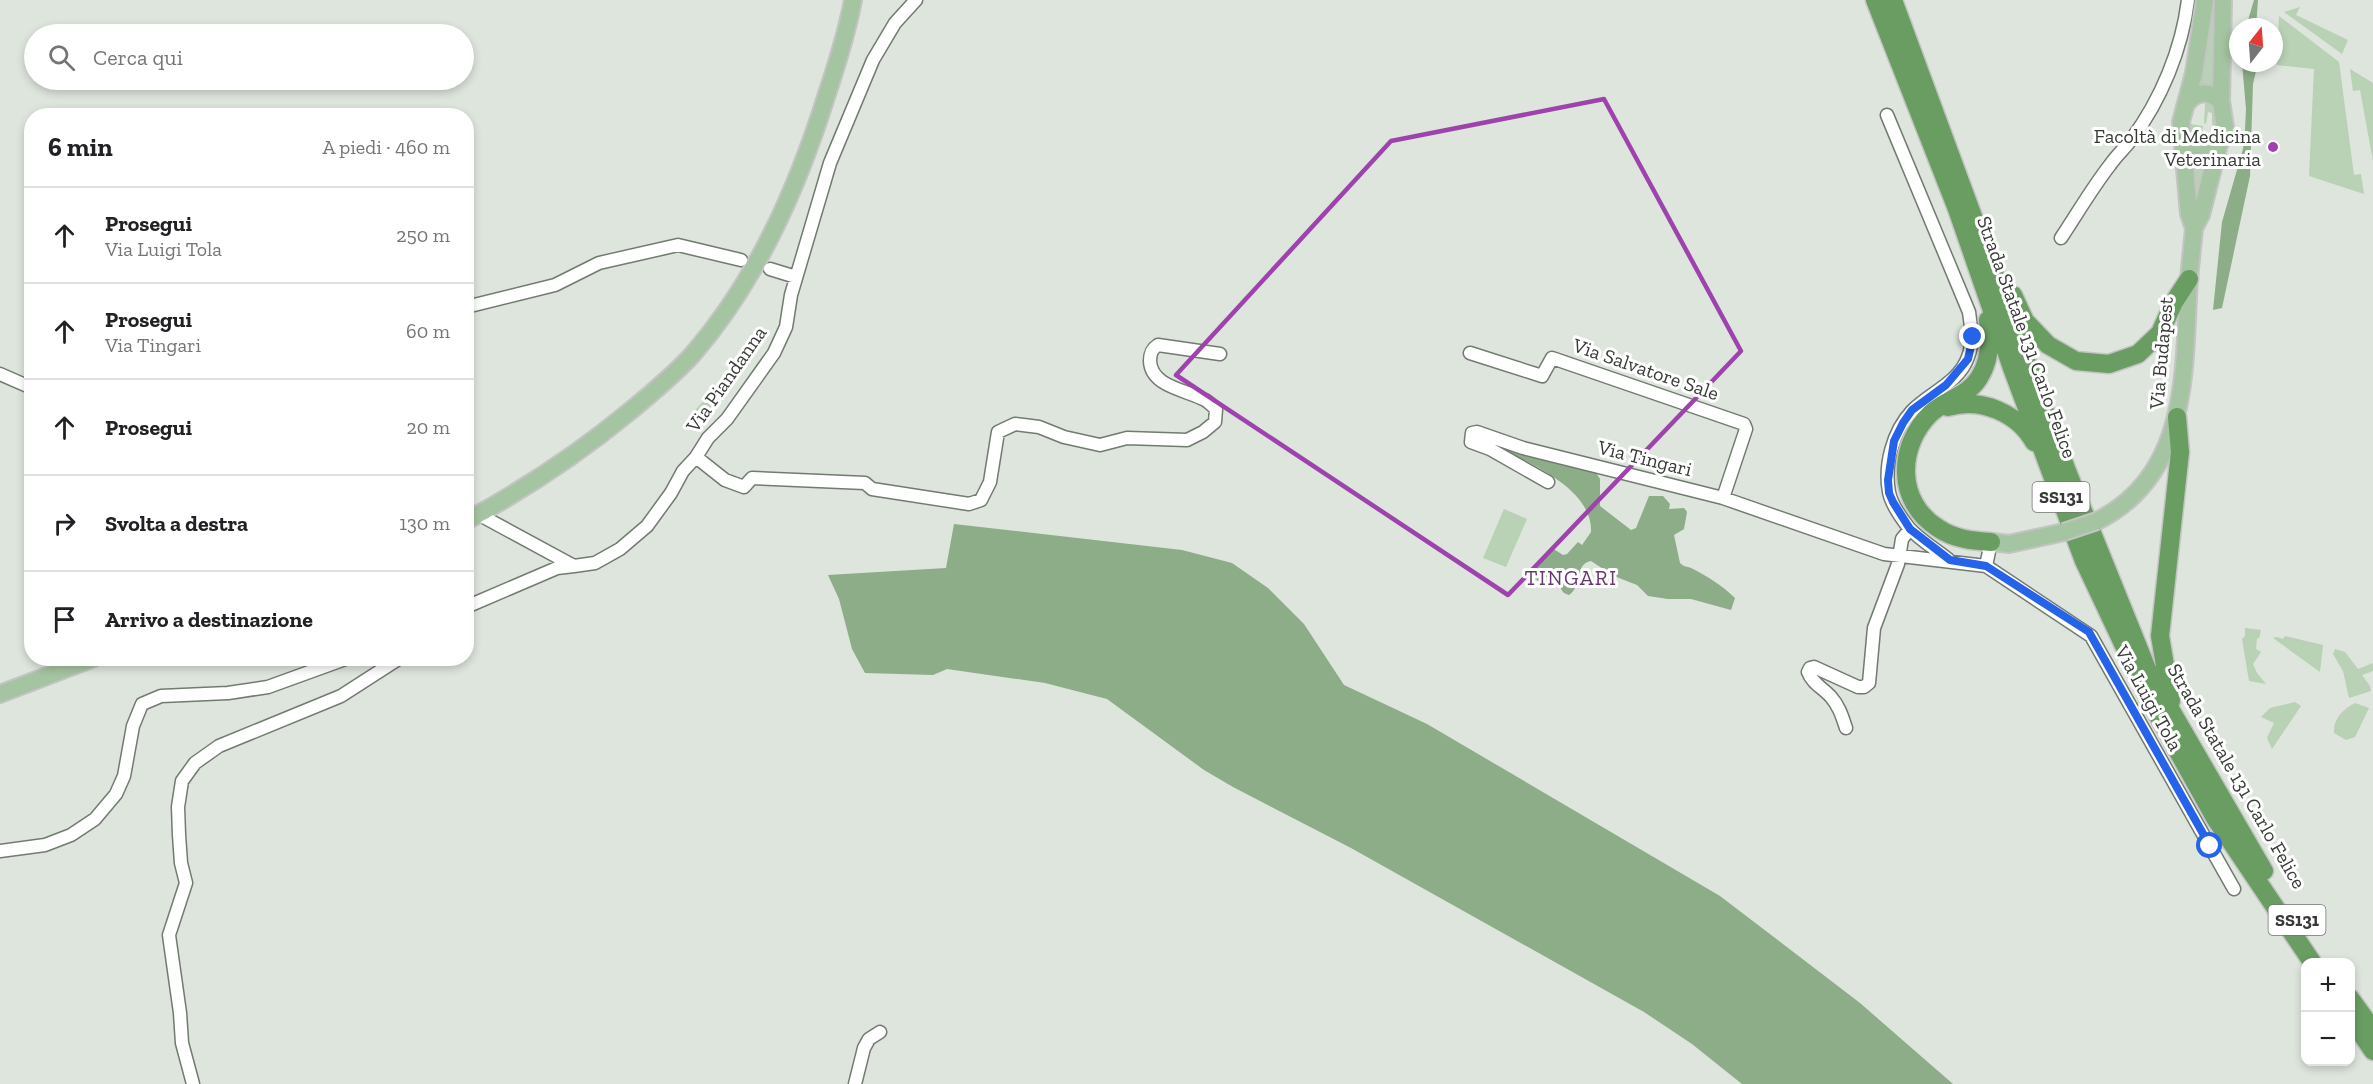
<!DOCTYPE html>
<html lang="it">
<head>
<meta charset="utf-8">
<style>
  body { margin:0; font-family:"Zilla Slab",serif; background:#f6f6f6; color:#202124 }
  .controls { position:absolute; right:18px; bottom:18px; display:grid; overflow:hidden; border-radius:12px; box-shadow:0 3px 9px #0003 }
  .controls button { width:54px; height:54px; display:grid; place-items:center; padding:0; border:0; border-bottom:2px solid #e0e0e0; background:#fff; color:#202124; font:30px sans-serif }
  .compass { position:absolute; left:2229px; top:18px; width:54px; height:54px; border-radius:50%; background:#fff; box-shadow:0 3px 9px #0003; rotate:17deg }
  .stop { position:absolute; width:18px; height:18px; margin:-14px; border:4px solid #2563eb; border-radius:50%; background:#fff }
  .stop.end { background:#2563eb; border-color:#fff; box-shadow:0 2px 6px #0008 }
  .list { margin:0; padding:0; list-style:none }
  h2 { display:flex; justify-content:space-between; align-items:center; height:78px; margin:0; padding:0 24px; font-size:26px }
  h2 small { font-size:20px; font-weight:400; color:#757577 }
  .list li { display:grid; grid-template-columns:39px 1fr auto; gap:18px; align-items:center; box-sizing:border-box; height:96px; padding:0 24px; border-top:2px solid #e0e0e0 }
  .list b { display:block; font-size:22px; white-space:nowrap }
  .list p { margin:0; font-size:20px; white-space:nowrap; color:#757577 }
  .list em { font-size:20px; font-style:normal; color:#757577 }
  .icon { flex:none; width:33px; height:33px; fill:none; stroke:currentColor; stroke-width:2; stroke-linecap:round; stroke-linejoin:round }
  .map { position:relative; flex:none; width:2373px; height:1084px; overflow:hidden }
  .search { position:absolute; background:#fff; box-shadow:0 3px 9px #0003; left:24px; top:24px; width:450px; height:66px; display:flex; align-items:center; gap:15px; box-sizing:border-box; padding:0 21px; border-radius:33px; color:#757577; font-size:22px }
  .panel { position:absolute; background:#fff; box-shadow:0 3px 9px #0003; left:24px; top:108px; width:450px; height:558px; border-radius:24px }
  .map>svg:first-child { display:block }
  .green { fill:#b9d1b5 }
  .forest { fill:#8dac88 }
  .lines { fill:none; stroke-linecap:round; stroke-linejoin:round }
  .minor-casing { stroke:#727a71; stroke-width:15 }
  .major-casing { stroke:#c3c4c3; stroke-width:20 }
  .highway-casing { stroke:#c3c4c3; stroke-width:21 }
  .minor { stroke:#fff; stroke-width:12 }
  .major { stroke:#a5c4a1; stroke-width:16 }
  .highway { stroke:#699d62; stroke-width:18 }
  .major-bridge-casing { stroke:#c3c4c3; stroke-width:20; stroke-linecap:butt }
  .major-bridge { stroke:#a5c4a1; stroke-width:16 }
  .route { stroke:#2563eb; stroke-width:8 }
  .marked { fill:none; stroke:#9e43ad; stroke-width:4.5; stroke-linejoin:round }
  .poi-dot { fill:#9e43ad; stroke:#fff; stroke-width:2 }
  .labels { text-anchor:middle; stroke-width:6; stroke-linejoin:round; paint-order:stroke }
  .shield { fill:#fff; stroke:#737572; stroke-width:1.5 }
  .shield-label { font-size:18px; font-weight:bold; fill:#373a36 }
  .poi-label { font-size:20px; fill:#373a36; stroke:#fff; text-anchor:end }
  .street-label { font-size:20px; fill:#373a36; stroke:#fff }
  .neighbourhood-label { font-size:21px; letter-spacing:1.5px; fill:#66396e; stroke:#fff }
</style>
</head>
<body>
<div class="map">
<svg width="2373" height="1084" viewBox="0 0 2373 1084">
  <rect width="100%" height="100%" fill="#dde5dc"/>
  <!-- green -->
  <path class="green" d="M2212,0H2217L2214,41L2215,92L2196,91Z
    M2300,7L2296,15L2348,40L2342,54L2284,12Z
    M2279,16L2339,62L2354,175L2361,174L2364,194L2309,176L2314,69L2277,65Z
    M2350,69L2373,83V161L2360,90L2353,91Z
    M2205,104L2210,103L2214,107L2217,125H2212V113L2208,112L2206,124L2204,123Z
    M2190,124L2203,126L2200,146V131H2195L2193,144Z
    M2190,156L2211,158L2196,214Z
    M708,396L717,404L697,428L687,419Z
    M1504,509L1527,519L1506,567L1483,558Z
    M2245,628L2261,630L2259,639L2257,638L2256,649L2261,652L2253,664L2257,673L2266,684L2249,681L2242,639L2245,636Z
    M2285,636L2323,645L2320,672L2273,638L2277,637L2283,639Z
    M2335,649L2345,652L2358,669L2373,663V671L2362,675L2370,686L2371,691L2349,698L2343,671L2333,654Z
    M2295,702L2301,706L2272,749L2267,738L2274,723L2261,717L2270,708Z
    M2355,703L2369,708L2355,737L2346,740L2334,733C2333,719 2343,709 2355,703Z"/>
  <!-- forest -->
  <path class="forest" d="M2254,0H2258L2256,27H2246Z
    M2242,63H2255L2256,71L2253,84L2250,176L2222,308L2213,310L2222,222L2243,149L2245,130L2246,109Z
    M1492,443L1593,468L1600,479V506L1631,530L1636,528L1649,496H1663L1670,504L1669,509L1684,508L1687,512L1684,529L1674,535L1680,563C1685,568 1688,566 1693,569C1707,576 1724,587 1735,598L1731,610L1691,599H1668L1648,596L1637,585L1614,576L1591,561C1574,564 1583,586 1569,595C1557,592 1562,582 1557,573L1553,572L1540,583L1529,573L1530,569L1552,548L1563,555L1567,554L1578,542L1582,545L1591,532C1593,487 1525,462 1492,443Z
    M954,524L1182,550L1232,563L1268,588L1304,624L1344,685L1427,724L1720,896L1860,1003L1953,1084H1742L1692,1044L1644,1012L1351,848L1233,787L1204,770L1107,699L1045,683L947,669L933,675L865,673L852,649L839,599L828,575L946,568Z"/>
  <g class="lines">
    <defs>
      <path id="minor" d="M1887,115L1969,312C1971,327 1974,342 1968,357C1959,383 1929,393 1912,411C1893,431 1884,465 1889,492C1891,504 1902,519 1909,528C1920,540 1937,550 1949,560
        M2061,238C2077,214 2092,188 2110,165C2116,156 2124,149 2131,140C2161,100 2182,49 2188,0
        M770,269L796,277
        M466,307L555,285L599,263L678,245L741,260
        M1470,353L1542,376L1552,358L1555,359L1744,424L1746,429L1723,498
        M0,374L32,388
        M696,457L725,480L744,487L752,478L865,483L872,489L969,504L981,500L990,482L998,432L1015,424L1039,427L1064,437L1100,445L1127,438L1187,440L1203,432L1215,422L1216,409C1212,406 1209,402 1205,400C1187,390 1151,387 1150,361C1150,353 1152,349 1158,345L1220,354
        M1548,482L1490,449L1471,442L1472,433L1477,432L1523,448L1723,498L1884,554L1986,566L2091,636L2234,889
        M478,514L574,566L595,563L620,549L647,526L671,493L683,471L696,457L708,438L727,419L774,353L786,327L791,295L830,163L873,60L895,23L916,0
        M1986,566L1991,542
        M466,607L557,568L574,566
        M1846,728C1842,716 1839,706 1831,697C1823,688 1812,683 1808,672L1810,668L1814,667L1858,687H1864L1869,683L1874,628L1898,564L1902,539L1910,529
        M0,851L45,845L71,835L95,819L116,794L124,776L133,726L142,704L161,696L228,693L268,687L348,658
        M193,1084L182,1043L180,1013L169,935L186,883L181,863L179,835L178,807L182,781L195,763L219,746L341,696L400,658
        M855,1084L864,1048L869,1039L880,1032"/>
      <path id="major" d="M2186,104C2196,91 2208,90 2221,101
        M2183,136C2189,156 2202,159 2218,148
        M2194,228L2201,215L2218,148L2225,127L2221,101L2223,0
        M466,521C525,489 578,454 629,412C651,394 674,375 693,354C757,280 797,189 826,97C837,64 847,33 853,0
        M2097,521C2185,477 2184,382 2188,296C2189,273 2192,251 2194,228L2189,214L2181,122L2194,73L2205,0
        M1991,542L2009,544L2064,532
        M0,694L94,658"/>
      <path id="highway" d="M1875,0L1957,209L2012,368L2084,561L2150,701L2215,818L2312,962
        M1893,0L2067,471L2147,669L2264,871
        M2013,295L2025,321L2048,345L2076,361L2109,364L2138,354L2160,333L2174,302L2189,279
        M1988,320C1991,340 1990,361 1979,378C1968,396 1946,399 1931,413C1897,446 1896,502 1938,528C1954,539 1973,541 1991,542
        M1948,407C1980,397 2018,413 2034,442
        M2171,701L2160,636L2180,452L2177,417
        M2350,998L2373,1030
        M2352,1020L2373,1051"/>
    </defs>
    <!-- minor casing -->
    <use href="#minor" class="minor-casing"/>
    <!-- major casing -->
    <use href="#major" class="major-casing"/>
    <!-- highway casing -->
    <use href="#highway" class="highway-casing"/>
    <!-- minor -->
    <use href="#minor" class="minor"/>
    <!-- major -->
    <use href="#major" class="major"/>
    <!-- highway -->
    <use href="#highway" class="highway"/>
    <defs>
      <path id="major-bridge" d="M2064,532L2097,521"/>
    </defs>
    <!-- major-bridge casing -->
    <use href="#major-bridge" class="major-bridge-casing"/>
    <!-- major-bridge -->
    <use href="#major-bridge" class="major-bridge"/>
  </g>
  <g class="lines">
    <!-- route -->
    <path class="route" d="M1973,337L1968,359L1946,385L1912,410L1903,423L1894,441L1888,480L1889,493L1893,502L1910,529L1950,560L1986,566L2089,632L2210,846"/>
  </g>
  <!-- marked area -->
  <path class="marked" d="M1604,99L1741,351L1508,595L1176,375L1391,141Z"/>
  <!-- markers -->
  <circle class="poi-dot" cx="2273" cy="147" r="6"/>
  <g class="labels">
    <!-- shield labels -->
    <g class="shield">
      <rect x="2032.5" y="482" width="57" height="30" rx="4.5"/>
      <rect x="2268.5" y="905" width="57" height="30" rx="4.5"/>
    </g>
    <g class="shield-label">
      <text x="2061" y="503">SS131</text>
      <text x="2297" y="926">SS131</text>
    </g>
    <!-- poi labels -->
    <g class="poi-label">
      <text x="2261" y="143">Facoltà di Medicina<tspan x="2261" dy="23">Veterinaria</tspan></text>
    </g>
    <!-- street labels -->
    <g class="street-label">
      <text transform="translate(2027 337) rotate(70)" y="7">Strada Statale 131 Carlo Felice</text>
      <text transform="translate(2161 353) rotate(-85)" y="7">Via Budapest</text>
      <text transform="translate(1646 369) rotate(19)" y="7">Via Salvatore Sale</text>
      <text transform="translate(726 379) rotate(-55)" y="7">Via Piandanna</text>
      <text transform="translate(1645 458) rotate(14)" y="7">Via Tingari</text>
      <text transform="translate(2149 698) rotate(61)" y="7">Via Luigi Tola</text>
      <text transform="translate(2237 776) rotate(60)" y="7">Strada Statale 131 Carlo Felice</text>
    </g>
    <!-- neighbourhood labels -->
    <g class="neighbourhood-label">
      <text x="1571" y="585">TINGARI</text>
    </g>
  </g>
</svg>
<div class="controls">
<button>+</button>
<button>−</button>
</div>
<svg class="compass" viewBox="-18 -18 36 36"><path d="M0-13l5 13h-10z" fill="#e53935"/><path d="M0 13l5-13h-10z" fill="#757577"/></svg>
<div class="stop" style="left:2210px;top:846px"></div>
<div class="stop end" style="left:1973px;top:337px"></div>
<div class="search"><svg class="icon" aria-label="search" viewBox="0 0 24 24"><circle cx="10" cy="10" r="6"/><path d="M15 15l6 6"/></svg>Cerca qui</div>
<section class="panel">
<h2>6 min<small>A piedi · 460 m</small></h2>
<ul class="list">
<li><svg class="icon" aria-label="ahead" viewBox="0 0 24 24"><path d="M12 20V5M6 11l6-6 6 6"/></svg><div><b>Prosegui</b><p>Via Luigi Tola</p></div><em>250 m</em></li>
<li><svg class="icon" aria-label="ahead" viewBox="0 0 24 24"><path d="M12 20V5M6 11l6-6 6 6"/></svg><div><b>Prosegui</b><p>Via Tingari</p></div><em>60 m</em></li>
<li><svg class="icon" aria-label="ahead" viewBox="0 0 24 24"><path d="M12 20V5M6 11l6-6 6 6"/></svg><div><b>Prosegui</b></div><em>20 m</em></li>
<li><svg class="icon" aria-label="right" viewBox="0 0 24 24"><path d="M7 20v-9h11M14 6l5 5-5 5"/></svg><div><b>Svolta a destra</b></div><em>130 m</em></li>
<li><svg class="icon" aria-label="arrive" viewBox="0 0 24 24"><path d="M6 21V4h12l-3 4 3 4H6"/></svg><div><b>Arrivo a destinazione</b></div></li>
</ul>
</section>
</div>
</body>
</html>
